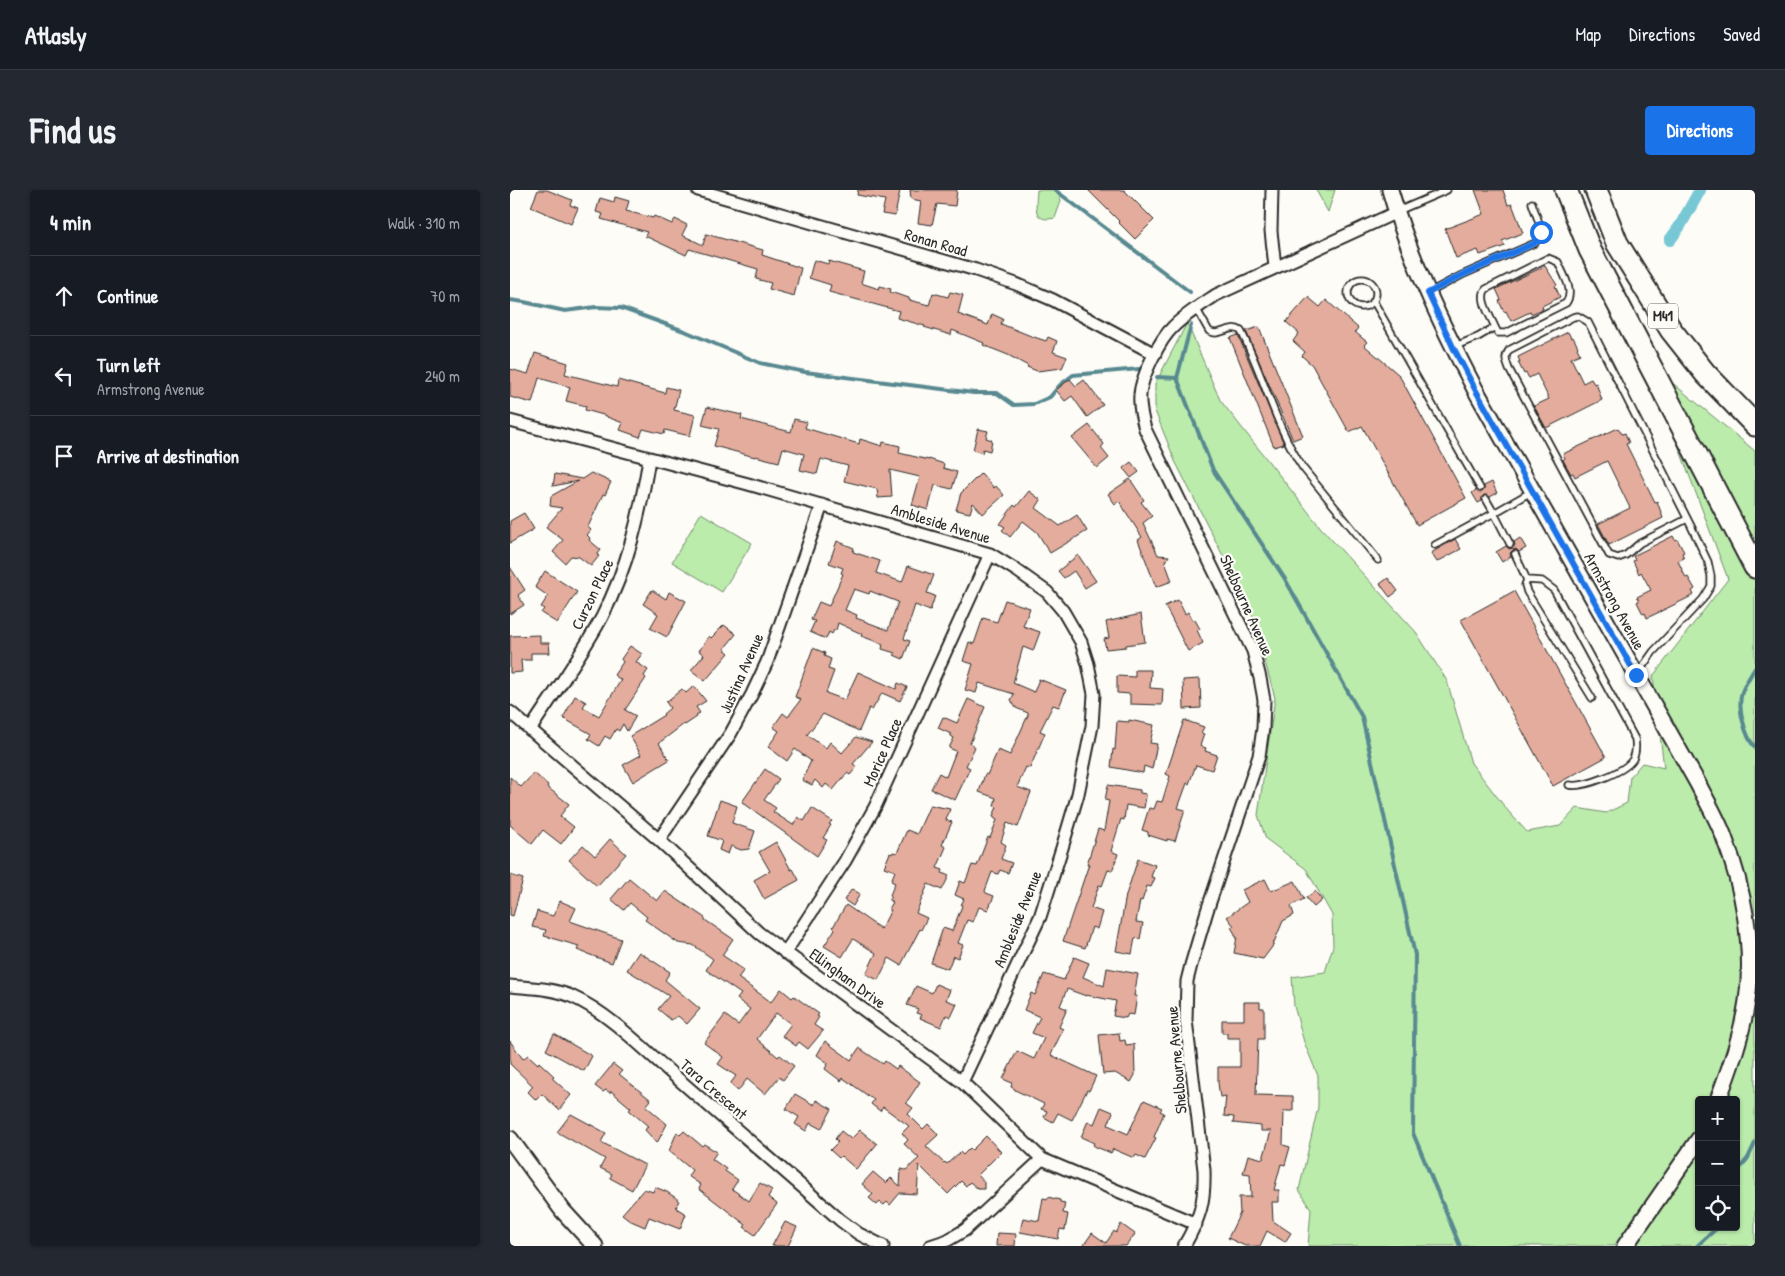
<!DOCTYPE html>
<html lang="en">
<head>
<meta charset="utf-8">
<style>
  body { margin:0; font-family:"Patrick Hand",sans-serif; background:#242831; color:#f1f3f6 }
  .controls { position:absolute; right:15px; bottom:15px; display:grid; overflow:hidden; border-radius:5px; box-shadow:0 1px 4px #0004 }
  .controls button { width:45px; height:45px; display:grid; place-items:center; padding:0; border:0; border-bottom:1px solid #363941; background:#171b24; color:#f1f3f6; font:25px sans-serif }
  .stop { position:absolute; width:15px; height:15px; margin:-11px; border:4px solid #1a73e8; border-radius:50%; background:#fff }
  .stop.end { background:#1a73e8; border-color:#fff; box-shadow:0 1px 5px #0008 }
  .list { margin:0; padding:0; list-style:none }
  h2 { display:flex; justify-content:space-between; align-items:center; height:65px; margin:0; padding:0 20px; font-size:21px }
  h2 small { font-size:16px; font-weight:400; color:#9ea1a6 }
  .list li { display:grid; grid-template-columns:32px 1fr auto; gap:15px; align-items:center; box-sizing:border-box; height:80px; padding:0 20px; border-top:1px solid #363941 }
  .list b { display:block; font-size:19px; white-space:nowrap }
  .list p { margin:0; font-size:16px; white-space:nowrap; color:#9ea1a6 }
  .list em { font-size:16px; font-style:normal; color:#9ea1a6 }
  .icon { flex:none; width:28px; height:28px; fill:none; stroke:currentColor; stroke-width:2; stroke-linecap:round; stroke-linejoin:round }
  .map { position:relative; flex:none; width:1245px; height:1056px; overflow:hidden; border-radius:5px }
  header { display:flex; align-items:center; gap:30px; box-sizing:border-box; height:70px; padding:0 25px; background:#171b24; border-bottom:1px solid #363941 }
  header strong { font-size:24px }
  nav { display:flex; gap:28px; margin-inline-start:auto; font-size:18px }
  .intro { display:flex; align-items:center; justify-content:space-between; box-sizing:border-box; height:120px; padding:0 30px }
  h1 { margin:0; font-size:35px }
  .button { padding:12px 22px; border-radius:5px; background:#1a73e8; color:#fff; font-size:18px; font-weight:700 }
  main { display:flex; gap:30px; padding:0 30px }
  aside { flex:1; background:#171b24; border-radius:5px; box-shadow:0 1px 4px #0004 }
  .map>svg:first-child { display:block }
  .green { fill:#bbecac; stroke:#738c6c; fill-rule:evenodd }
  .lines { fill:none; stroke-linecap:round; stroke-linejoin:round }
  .stream { stroke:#598990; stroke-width:4 }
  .canal { stroke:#78c7d4; stroke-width:12 }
  .building { fill:#e4ac9c; stroke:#2b2b2b; fill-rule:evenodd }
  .service-casing { stroke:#2b2b2b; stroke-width:9 }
  .minor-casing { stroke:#2b2b2b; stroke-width:15 }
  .tertiary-casing { stroke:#2b2b2b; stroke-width:19 }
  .motorway-casing { stroke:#2b2b2b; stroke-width:25 }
  .service { stroke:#fdfcf7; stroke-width:5.5 }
  .minor { stroke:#fdfcf7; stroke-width:11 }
  .tertiary { stroke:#fdfcf7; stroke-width:15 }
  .motorway { stroke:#fdfcf7; stroke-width:21 }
  .route { stroke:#1a73e8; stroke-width:6 }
  .labels { text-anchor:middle; stroke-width:4.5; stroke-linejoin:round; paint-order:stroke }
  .shield { fill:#fdfcf7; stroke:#6a6a68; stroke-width:1 }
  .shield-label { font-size:15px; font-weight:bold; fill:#2b2b2b }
  .street-label { font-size:16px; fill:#2b2b2b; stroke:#fdfcf7 }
</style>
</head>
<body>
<header>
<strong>Atlasly</strong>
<nav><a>Map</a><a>Directions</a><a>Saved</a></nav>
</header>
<div class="intro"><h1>Find us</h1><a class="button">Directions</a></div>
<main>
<aside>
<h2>4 min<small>Walk · 310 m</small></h2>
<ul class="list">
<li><svg class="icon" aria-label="ahead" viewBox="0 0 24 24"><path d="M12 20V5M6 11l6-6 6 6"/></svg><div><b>Continue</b></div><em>70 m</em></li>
<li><svg class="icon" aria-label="left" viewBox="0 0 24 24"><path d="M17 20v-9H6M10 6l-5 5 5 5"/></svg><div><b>Turn left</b><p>Armstrong Avenue</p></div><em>240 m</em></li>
<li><svg class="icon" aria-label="arrive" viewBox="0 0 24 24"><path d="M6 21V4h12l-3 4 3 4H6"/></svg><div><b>Arrive at destination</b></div></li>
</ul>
</aside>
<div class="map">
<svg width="1245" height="1056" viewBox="0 0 1245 1056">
  <rect width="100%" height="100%" fill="#fdfcf7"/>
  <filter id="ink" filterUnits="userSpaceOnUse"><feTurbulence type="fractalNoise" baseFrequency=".02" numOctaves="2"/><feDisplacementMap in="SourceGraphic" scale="10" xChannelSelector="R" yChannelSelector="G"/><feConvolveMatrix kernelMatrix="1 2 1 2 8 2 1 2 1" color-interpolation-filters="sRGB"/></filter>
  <g filter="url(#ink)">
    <!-- green -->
    <path class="green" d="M527,0H548L551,11L545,28C522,33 526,17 527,0Z
      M806,0H825L818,22Z
      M677,133L710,210L811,338L906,442L937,491L961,573L998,621L1017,642L1050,636L1067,618L1096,623L1117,613L1120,587L1132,573L1154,578L1143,486L1218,389L1137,172L1245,261V1056H798L801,1019L789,1000L808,917V886L794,852L784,816L782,787L815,782L823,756L822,725L796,679L756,649L748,625L765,508L741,421L665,271L645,221V194ZM1189,910H1226V1037H1189Z
      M191,323L242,353L212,402L162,372Z"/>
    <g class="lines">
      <!-- stream -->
      <path class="stream" d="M545,0L680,102
        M0,110L14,112L55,121L86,117L111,118L177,142L250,173L295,182L464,203H487L504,215L524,214L540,207L550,195L563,185L629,179
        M681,135L667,188L703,280L775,389L852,527L905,765L903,943L950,1056
        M647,187L667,188
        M1245,478C1241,485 1235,494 1232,502C1227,516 1235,547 1245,557
        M1226,983L1238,968L1245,953
        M1187,1056L1208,1037"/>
      <!-- canal -->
      <path class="canal" d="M1160,50L1170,36L1190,0"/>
    </g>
    <!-- building -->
    <path class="building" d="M28,0H37L62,10L60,15L68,18L61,34L21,17Z
      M348,0H390L385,26L372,24L375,10L347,5Z
      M400,0H447L445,16L427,14L422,35L408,33L411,11L401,9Z
      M578,0H614L644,30L625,49L608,32L609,31Z
      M965,0H993L998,15L1002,14L1013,43L992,51L995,56L970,65L968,60L946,68L935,39L974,24Z
      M105,7L119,11L116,21L143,28L144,26L162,34L165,29L177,35L172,45L193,55L196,44L253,60L252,65L291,78L284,106L259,99L261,93L246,89L248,79L179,59L176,65L135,46L137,42L91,29L93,24L86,22L90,8L104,12Z
      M304,70L318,74L319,71L354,81L351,93L369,99L370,96L381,99L380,102L399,108V110L419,115L423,103L438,107L440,102L453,105L448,124L478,135L482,124L493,129L491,134L521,146L536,151L538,147L547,151L543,162L557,167L552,178L527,181L517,177L518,176L498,165L473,155L474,153L442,140L441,145L414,137L415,136L387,128L389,121L319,102L321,95L299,88Z
      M1035,76L1047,95L1045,96L1050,107L1032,116L1033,119L1021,124L1020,122L1001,131L996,121L994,122L989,111L991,110L986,99Z
      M798,107L810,117L816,110L848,138L845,142L857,152L854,155L889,185L956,308L907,335L852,236L839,242L802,175L792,166L795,162L783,151L789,143L776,132Z
      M749,137L793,246L783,250L736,141Z
      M1058,142L1061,148L1063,147L1068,157L1067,158L1070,164L1061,168L1073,193L1081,189L1084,194L1086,193L1092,210L1036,238L1024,216L1039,209L1027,184L1019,188L1016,183L1014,184L1008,172H1010L1008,167Z
      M728,145L774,254L764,257L720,148Z
      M25,163L58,173L55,184L107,197L108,190L155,203L156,197L169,200L164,220L185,225L180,246L155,240L154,244L133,239L130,247L110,240L113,233L97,227V226L75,220L76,216L56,211L60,197L29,188L22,213L0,207V179L18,184Z
      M560,189L566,196L574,190L593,215L577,227L562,206L555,211L546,200Z
      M197,217L232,225L231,229L281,242L284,229L297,232L295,238L349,254L350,249L372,256L373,252L390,256L389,263L419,270V269L434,274L433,278L447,282L442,299L425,295L418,320L402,315L410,287L380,280L382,307L368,308L367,299L334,291L338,276L311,269L307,284L290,280L294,264L273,258L269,272L245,266V267L204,256L209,239L192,235Z
      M579,235L594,254L591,258L599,268L587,278L562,248Z
      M1108,238L1112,244L1115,243L1119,253L1116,254L1145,312L1147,311L1153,328L1099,355L1088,334L1120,318L1097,271L1065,287L1063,283L1061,284L1053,270L1055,268L1053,264Z
      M468,239L478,241L476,248L482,250L480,261L473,259L472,263L463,260Z
      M621,272L629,282L621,288L613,278Z
      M81,283L101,292L95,305L93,304L78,337L81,340L77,345L80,348L79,350L91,360L87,365L89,366L81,376L69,367L61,366L55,373L43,362L53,350L36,337L52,318L40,316L41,306L68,291L43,296L45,284L72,289Z
      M471,283L484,298L486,296L494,305L473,324L463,313L460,323L446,320L451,303Z
      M620,289L634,310L631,312L642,326L633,333L648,365L659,366L655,372L662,391L646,397L628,350L632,347L609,311L605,314L598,304Z
      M982,292L987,303L980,307L974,305L972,307V311L968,313L962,303L966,300L972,302L974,300V296Z
      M519,301L531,310L526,318L550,336L567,325L577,341L540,363L527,342L513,331L500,347L492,340L495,337L490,334L504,315L506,317Z
      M14,323L24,339L0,353V331Z
      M1163,346L1165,350L1167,349L1174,362L1172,363L1174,368L1168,371L1176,388L1178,387L1185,399L1182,401L1184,405L1137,428L1135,423L1133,424L1127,412L1129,411L1127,407L1141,400L1131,382L1129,384L1123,371L1125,370L1123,366Z
      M1010,348L1016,358L1009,362L1006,359L1003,360L1000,363L1001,366L992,372L986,362L996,356L999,359L1003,358L1005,355L1004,352Z
      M945,349L951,359L927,372L921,363Z
      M327,351L344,358L343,362L370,371L366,383L392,392L398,376L424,385L417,403L425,406L420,421L405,415L394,449L400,451L393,469L384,465L385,463L372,459L373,454L351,446L352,444L328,433L326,440H324L322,444L319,442L316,449L300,442L305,431L301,430L309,412L319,416L333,384L331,383L333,378L319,373ZM344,399L359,404L360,401L388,412L378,440L346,428L347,425L335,420Z
      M568,365L586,391L575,398L564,381L554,388L548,381Z
      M0,377L15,400L8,405L14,415L0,424Z
      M35,381L67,402L47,433L31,423L34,419L31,417L38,406L25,397Z
      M878,388L888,401L880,407L870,394Z
      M142,400L156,409L159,402L176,411L157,447L140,438L148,424L133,414Z
      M1004,401L1096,567L1043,596L951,430Z
      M495,410L520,418L513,436L530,442L523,461L513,457L503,493L524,502L529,489L556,500L549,517L543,515L530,541L535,543L520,578L516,577L507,597L521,602L508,637L497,633L491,652L496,655L491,669L502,673L498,683L490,680L488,684L482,682L475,701L476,703L484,706L478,720L469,717L463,732L457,730L448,753L453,755L448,768L443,766L438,779L421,773L433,738L442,741L452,716L451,715L454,709L445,705L450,691L455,693L462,675L467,676L478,647L480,648L487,630L484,628L483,626L487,617L484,616L486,608L469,602L475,584L477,585L488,560L500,565L518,525V523L506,518L501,510L504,504L469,493L466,503L455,500L463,474L453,471L459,452L464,454L473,428L487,432Z
      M668,410L675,424L678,422L682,430H685L690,439L687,440L693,453L678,461L655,416Z
      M631,424L635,452L616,455V457L596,459L594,449L599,448L596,432Z
      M214,435L226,444L214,459L219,463L195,491L181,480L194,465L189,461L199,446L201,448Z
      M30,445V453H39L40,463H21V470H11L12,482L0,483V446Z
      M120,456L132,464L126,472L138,480L134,486L136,488L115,520L126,526L117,541L113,534L109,541L106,539L100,549L95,546L89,556L78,549L81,544L53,528L65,506L76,512L73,517L89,526L111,490L104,485L113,472L111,469Z
      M303,458L315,463L314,466L321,469L318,479L324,481L316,503L335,510L348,482L386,499L388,493L397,497L390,511L372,503L362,520L359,518L349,541L313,524L297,545L316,558L320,552L332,563L346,547L362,552L343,574L347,577L340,585L337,583L323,600L316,594L313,598L305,590L302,595L292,590L301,571L285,559L277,571L258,557L269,541L263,537L273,523L278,527L291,509L285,507Z
      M625,480H641L640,498L653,499L652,515L620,514V504L607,503V486L625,487Z
      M690,489L691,518L674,519L673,490Z
      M184,496L196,511L186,517L190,523L186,525L187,527L175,535L174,534L149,553L159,570L123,592L113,575L131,565L120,546L154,525L153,524L160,518L156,512L172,499L176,503Z
      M458,509L475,517L460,553L465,557L456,576L460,578L445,610L421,599L429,583L436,587L446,561L439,558L444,548L441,546V544L428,538L433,527L447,533Z
      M619,530L644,535L640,553L647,554L642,579L634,576L633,583L601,577L603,559L605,560L607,531L619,532Z
      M674,530L694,537L691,543L694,544L690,556L696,558L695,561L707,565L702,580L686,575L679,594L677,593L668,618L675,620L665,651L657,649V651L638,645V642L632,640L639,618L644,619L647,611L652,612L660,586L656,584Z
      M255,579L269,589L254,610L266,618L263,622L283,635L288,627L294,631L302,618L322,631L319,634L321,635L313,648L317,650L307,666L232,612Z
      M24,583L38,595L37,597L59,614L50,626L64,637L51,654L33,640L22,654L0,635V587L11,597Z
      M598,595L630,600V603L636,604V607L634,618L616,615L614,630L611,629L601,661L608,664L602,681L598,680L592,696L589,695L581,718L592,722L587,739L582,737L575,758L553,751L579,674H577L588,639L594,641L599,611L595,610Z
      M210,610L227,616L222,633L245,641L239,659L231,660L221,656L218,664L209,660L212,651L198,646Z
      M420,615L440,619L436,630L442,632L432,655L436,657L427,678L433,680L432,683L439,686L432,700L418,694L406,723L417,728L411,740L410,739L391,775L379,768L368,790L356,784L366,763L343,749L332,767L314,756L325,739L323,737L336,715L371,739L381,720L379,719L383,712L379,710L381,706L380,705L385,693L381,691L385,681L374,677L380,663L382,664L383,662L387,663L397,640L407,644Z
      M100,649L116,664L87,696L59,670L73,655L85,666Z
      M266,652L281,680L283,679L289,690L254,709L244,690L260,681L249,662Z
      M628,669L645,675L641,687L645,688L641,697L637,696L632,711L630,710L626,732L633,733L630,749L625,748L622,764L606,761L616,705Z
      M0,685L13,689L3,726L0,725Z
      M119,688L147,711L155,701L195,728V730L223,749L212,765L234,780L228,788L261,812L271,799L282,808L284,806L309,824L307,826L309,827L304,835L313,841L298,859L289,852L286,856L272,846L281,834L266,823L247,849L268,867L270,865L284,876L273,890L269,887L255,904L237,889L228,901L220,894L226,886L208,874L213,867L194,853L215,825L228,835L240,819L227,809L231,804L196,780L203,769L183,755L168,753L135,730L137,727L120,713L114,720L101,709Z
      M755,689L761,701L785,691L794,709L781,716L784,725L773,731L762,757L753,769L724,763L727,747L725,746V744L721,737L724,736L717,727L738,712L732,700Z
      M342,699L350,704L343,716L334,710Z
      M805,701L812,710L804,717L796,708Z
      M50,711L66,718L60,731L111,749L102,773L67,760L69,756L34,746L36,740L22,737L27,721L43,726Z
      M129,762L160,782L155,790L190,819L177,834L168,826L161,830L148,819L159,806L117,780Z
      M564,767L579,773L573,787L594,796L597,778L628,784L624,806H627L624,825L618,824L616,828L603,826L606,811L576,805V806L557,799L550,816L557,819L549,837L553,839L541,865L586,886L579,901L577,900L562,930L548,923L543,932L534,927L537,921L531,919L534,914L505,900V899L501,897L502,893L493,889L507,861L524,869L534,848L522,843L530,827L514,820L521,803L525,805L534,784L554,790Z
      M426,794L440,800L436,810L447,814L441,827L436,825L431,837L410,828L412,825L406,823L408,819L397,815L406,796L422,803Z
      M734,812H750V818H754V849H748L746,905L783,906V921H774L773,955L780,957L775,975L771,974L764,1000H769V1012H762L763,1031L781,1043L775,1052L757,1041L750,1056H735L718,1048L730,1023L729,1007H741L740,984L733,983L738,965L753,969L761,941H751V936L723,933L724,927L714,926L716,906L710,907L708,893V877H730V848H717V843H712V830H734Z
      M609,843L610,851L615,850L616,855L624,854L625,885L621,892L605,883L593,884L589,845Z
      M44,844L82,866L74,881L36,860Z
      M0,851L13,869L18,865L28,874L29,872L44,886L42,888L61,905L49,920L32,904L26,910L18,902L23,896L0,874Z
      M315,851L341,870L349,858L373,874L375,871L386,879L388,876L410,892L396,913L403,918L398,924L413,939L418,934L426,942L428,945L416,956L434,973L435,972L437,974L450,962L453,965L460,958L462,960L476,946L491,962L468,985L474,992V999H468L460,992L456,996L451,991L438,1004L409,975L407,1004L390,1003L380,1015L377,1012L374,1015L370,1012L367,1015L359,1008L363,1004L352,994L363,982L376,993L381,988L390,996L391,979L396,980L409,968L394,954L398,950L392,943L399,936L373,917L370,921L361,914L364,910L333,888L331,891L315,879L318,873L307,865Z
      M103,874L112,881L109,884L141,910L136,916L157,934L147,953L135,940L138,936L119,920L121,918L101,901L100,903L96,900L93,902L85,896Z
      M285,904L304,915L306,910L322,919L311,939L300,933L296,941L285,934L289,927L276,919Z
      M634,910L652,918L650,921L654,923L644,947L646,948L635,969L626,965L624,968L603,959L601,963L586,957L583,955L584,953L571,947L578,931L584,934L591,917L603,922L598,935L618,944Z
      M61,924L96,943L91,952L135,975L122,1000L100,988L102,984L90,978L95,969L47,942Z
      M350,940L367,954L346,979L331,966L329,968L320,960L328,952L325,949L331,941L341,949Z
      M174,941L192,956L194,954L207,962L202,969L216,979L215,981L228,990L222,999L239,1011L250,993L262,1000L258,1007L267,1014L245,1045L234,1037L236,1035L189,999L191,995L178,986L182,980L159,961L167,942L170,945Z
      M145,997L157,1002L169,1010L166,1018L176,1024L170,1039L139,1027L135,1037L121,1031L112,1024L134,999L143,1002Z
      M538,1007L550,1010V1012L555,1013L553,1023L558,1024L555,1040L550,1039L548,1049L510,1042L513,1028L529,1031L533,1008L538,1009Z
      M275,1032L287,1037L278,1056H262Z
      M611,1034L625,1044L616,1056H573L582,1043L596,1053L604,1041L606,1043Z
      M487,1043L506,1044L505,1056H486Z"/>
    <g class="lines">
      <defs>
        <path id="service" d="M888,21L937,0
          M838 103a14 14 0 1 1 28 0a14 14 0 1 1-28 0Z
          M918,103L952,85L1025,53C1036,41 1026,27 1022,13
          M864,112L970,298
          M686,118L699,141C710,148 720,133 731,141C754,186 765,236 793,278L868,370
          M945,156L968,147L985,137C981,127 968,109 976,99L1038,68L1048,72C1053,84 1065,101 1056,113L996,143H988L985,137
          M976,309L984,323L1021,302
          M925,355L984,323L1000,354
          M1005,364L1017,390L1015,395L1017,402L1082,508
          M1017,390L1032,391L1044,400L1125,549C1126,556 1126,563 1123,569C1115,582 1074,598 1059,595
          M1128,483L1143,462L1193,409L1201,396V386L1198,372L1181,336L1078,132L1068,126L1063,127L999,160C994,167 996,171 999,179L1099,365L1108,368L1116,365L1130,353L1177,329"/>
        <path id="minor" d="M188,0L466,80L506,94L543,110L645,164
          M762,0L761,41L765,77
          M0,231L238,294L480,364L506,380L537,402L553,421L571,452L578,474L584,504L582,536L568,604L552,658L530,727L452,892
          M0,522L149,650L249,743L452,892L532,969L686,1034
          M20,540C44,503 71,466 92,427C118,377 130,324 139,269
          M149,650L221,543L242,504L257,472L312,315
          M275,763L335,671L365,617L480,364
          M0,796C21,798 43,798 63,807C99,823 137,862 167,888C221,935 276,982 330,1030L349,1044L373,1056
          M420,1056L438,1050L455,1040L532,969
          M674,1056C690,1028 695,1013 694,980L676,830L677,791L681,775L697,721L749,566L753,538L754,510L750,488L743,461L635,239C632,228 629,217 630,205C631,187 650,149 663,137C676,124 691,115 706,105L887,22"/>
        <path id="tertiary" d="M880,0C900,69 932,136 965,199L1187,592C1196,610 1207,628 1214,647C1233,697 1245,757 1237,811C1232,845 1220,878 1208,910
          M0,949L53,1021L85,1056
          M1115,1056L1189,949"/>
        <path id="motorway" d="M1056,0L1080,60L1245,377
          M1086,0L1107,53L1161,140L1195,183L1245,235"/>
      </defs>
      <!-- service casing -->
      <use href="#service" class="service-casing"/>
      <!-- minor casing -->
      <use href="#minor" class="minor-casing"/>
      <!-- tertiary casing -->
      <use href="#tertiary" class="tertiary-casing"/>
      <!-- motorway casing -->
      <use href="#motorway" class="motorway-casing"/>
      <!-- service -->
      <use href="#service" class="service"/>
      <!-- minor -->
      <use href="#minor" class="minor"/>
      <!-- tertiary -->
      <use href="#tertiary" class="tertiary"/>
      <!-- motorway -->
      <use href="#motorway" class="motorway"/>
    </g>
  </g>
  <g class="lines" filter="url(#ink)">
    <!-- route -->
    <path class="route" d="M1031,42L1029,49L1025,53L952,85L918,103L943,157L965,199L1126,485"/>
  </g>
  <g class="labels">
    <!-- shield labels -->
    <rect class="shield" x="1138" y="113.5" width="30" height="25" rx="4"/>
    <g class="shield-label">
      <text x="1153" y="131">M41</text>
    </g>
    <!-- street labels -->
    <g class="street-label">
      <text transform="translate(426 52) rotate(16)" y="6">Ronan Road</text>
      <text transform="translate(431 333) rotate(17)" y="6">Ambleside Avenue</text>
      <text transform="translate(82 404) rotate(-64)" y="6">Curzon Place</text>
      <text transform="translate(1105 411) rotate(61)" y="6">Armstrong Avenue</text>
      <text transform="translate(737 415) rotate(66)" y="6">Shelbourne Avenue</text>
      <text transform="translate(231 483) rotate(-66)" y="6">Justina Avenue</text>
      <text transform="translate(372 562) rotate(-66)" y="6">Morice Place</text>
      <text transform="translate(507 729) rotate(-68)" y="6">Ambleside Avenue</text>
      <text transform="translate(338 788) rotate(36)" y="6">Ellingham Drive</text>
      <text transform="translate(666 870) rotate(-95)" y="6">Shelbourne Avenue</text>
      <text transform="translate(204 899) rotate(41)" y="6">Tara Crescent</text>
    </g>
  </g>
</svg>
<div class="controls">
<button>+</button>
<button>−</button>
<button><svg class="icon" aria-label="locate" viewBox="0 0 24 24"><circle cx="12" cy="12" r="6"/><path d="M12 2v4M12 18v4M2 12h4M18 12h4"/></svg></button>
</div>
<div class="stop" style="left:1031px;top:42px"></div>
<div class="stop end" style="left:1126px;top:485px"></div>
</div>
</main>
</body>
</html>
